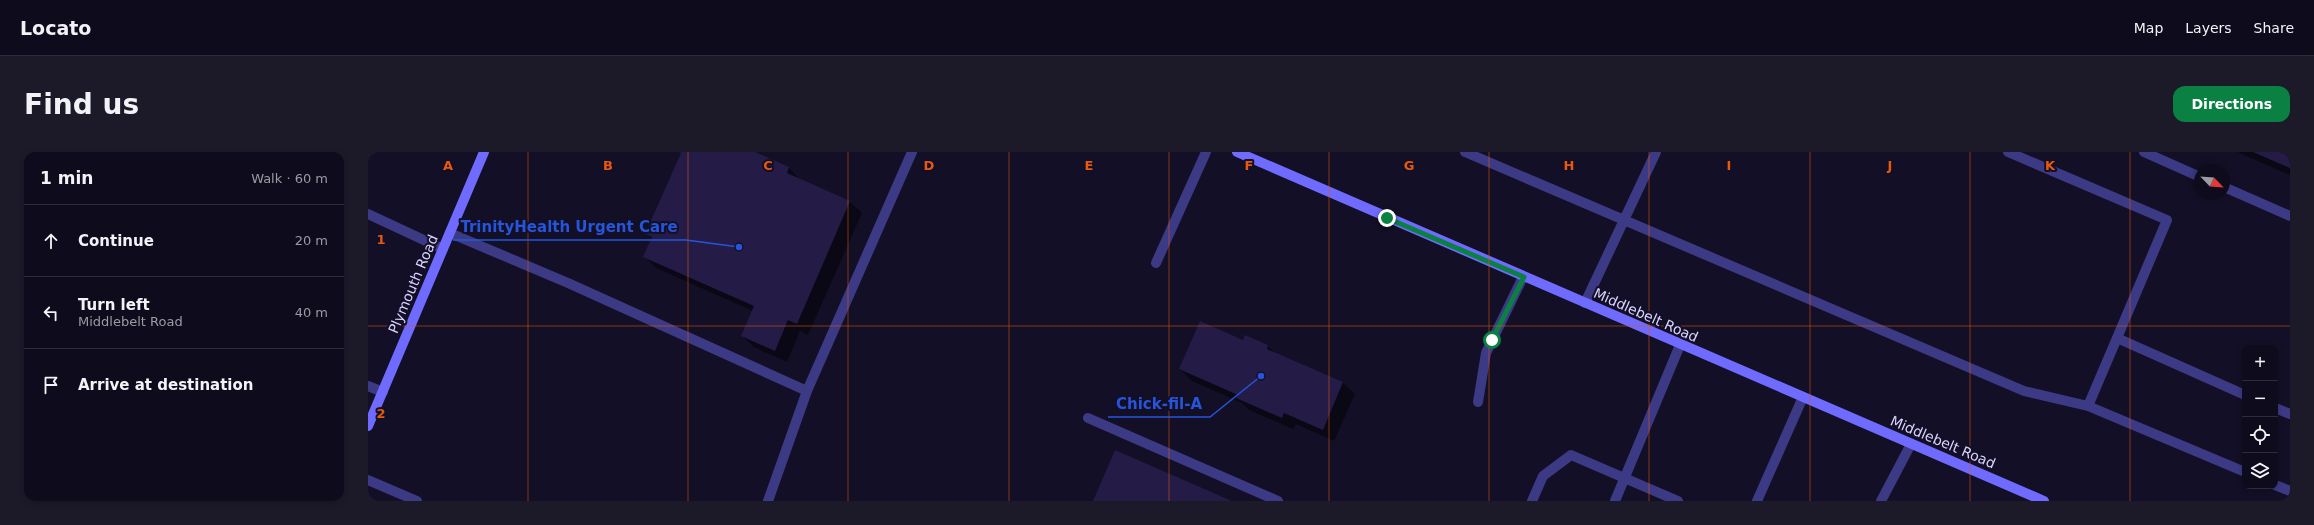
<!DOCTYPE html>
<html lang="en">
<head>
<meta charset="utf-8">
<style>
  body { margin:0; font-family:"DejaVu Sans",sans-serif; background:#1c1929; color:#f1f3f6 }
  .controls { position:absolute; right:12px; bottom:12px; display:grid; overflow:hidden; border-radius:8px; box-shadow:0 2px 6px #0003 }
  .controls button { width:36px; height:36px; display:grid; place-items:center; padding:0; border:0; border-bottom:1px solid #2e2b3b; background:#0e0b1c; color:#f1f3f6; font:20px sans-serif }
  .compass { position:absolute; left:1826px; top:12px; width:36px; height:36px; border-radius:50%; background:#0e0b1c; box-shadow:0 2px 6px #0003; rotate:115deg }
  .stop { position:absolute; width:12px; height:12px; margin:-9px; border:3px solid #0b8043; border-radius:50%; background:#fff }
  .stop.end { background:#0b8043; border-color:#fff; box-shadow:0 1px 4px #0008 }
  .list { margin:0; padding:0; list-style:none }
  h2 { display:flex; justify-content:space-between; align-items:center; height:52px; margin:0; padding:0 16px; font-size:17px }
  h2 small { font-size:13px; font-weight:400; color:#9b9ba3 }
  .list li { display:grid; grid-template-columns:26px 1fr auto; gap:12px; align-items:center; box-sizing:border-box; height:72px; padding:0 16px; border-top:1px solid #2e2b3b }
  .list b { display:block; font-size:15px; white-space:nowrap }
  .list p { margin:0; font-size:13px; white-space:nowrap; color:#9b9ba3 }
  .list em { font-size:13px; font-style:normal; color:#9b9ba3 }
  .icon { flex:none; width:22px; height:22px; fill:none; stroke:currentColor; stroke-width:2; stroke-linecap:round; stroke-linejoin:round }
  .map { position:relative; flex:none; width:1922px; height:349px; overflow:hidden; border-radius:12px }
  header { display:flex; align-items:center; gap:24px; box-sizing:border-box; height:56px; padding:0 20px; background:#0e0b1c; border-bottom:1px solid #2e2b3b }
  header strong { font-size:19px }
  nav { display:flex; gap:22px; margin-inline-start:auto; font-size:14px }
  .intro { display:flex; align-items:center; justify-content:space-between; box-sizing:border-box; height:96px; padding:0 24px }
  h1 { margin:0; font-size:28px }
  .button { padding:10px 18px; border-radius:12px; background:#0b8043; color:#fff; font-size:14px; font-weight:700 }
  main { display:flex; gap:24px; padding:0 24px }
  aside { flex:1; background:#0e0b1c; border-radius:12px; box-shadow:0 2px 6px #0003 }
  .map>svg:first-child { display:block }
  .shadow { fill:#0007 }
  .building { fill:#241b47 }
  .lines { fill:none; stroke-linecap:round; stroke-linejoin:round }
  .lane { stroke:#3d3a85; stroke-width:10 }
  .secondary { stroke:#6f6bff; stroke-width:10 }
  .route { stroke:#0b8043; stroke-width:5 }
  .grid { fill:none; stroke:#e8590c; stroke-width:1; stroke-opacity:0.55 }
  .labels { text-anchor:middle; stroke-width:4; stroke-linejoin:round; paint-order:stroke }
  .street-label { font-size:14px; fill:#d9d4ff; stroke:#130f26 }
  .grid-label { font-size:13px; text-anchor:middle; font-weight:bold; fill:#e8590c; stroke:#130f26; stroke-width:4; stroke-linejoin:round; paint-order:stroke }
  .leader { fill:none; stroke:#2655da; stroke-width:1.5 }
  .callout-dot { fill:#2655da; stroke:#130f26; stroke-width:1.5 }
  .callout-label { font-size:15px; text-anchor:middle; font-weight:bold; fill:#2655da; stroke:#130f26; stroke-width:4; stroke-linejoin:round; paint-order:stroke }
</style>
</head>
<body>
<header>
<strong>Locato</strong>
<nav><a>Map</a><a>Layers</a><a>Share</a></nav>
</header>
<div class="intro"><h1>Find us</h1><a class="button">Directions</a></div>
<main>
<aside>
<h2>1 min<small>Walk · 60 m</small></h2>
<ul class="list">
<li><svg class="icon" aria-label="ahead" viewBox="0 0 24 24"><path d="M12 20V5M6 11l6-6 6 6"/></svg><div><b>Continue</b></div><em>20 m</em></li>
<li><svg class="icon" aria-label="left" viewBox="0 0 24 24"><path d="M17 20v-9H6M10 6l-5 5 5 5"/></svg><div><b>Turn left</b><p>Middlebelt Road</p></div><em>40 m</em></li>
<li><svg class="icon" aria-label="arrive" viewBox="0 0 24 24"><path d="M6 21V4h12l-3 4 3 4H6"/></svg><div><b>Arrive at destination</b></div></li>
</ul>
</aside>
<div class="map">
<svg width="1922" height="349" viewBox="0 0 1922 349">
  <rect width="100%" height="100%" fill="#130f26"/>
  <!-- shadow -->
  <path class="shadow" d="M311,0H385L421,16L432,28L482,50L494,61L440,183L432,179L419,210L386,195L374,184L385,159L288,116L277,105L284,87L278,82L313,3Z
    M1869,0H1922V23Z
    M876,189L899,194L907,201L975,231L987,242L966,289L928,272L925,277L881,258L874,251L824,229L812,217Z"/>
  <!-- building -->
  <path class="building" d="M310,0H387L421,15L419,21L482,49L429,172L420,168L407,199L373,184L386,154L275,105L284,85L277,82L313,1Z
    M1885,0H1922V16Z
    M832,169L875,188L877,183L900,193L899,197L975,230L955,278L916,261L914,266L868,246L870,243L811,217Z
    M747,298L864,349H725Z"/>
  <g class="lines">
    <!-- lane -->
    <path class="lane" d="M1097,0L1656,239L1720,254L1877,320
      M1640,0L1799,68L1749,186L1877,243
      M1776,0L1832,25
      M1856,35L1922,64
      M0,62L75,97
      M82,81L200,131L439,239
      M788,111L838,0
      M1217,151L1288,0
      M0,234L15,240
      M1110,250L1118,201L1155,125
      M1720,254L1749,186
      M1907,256L1922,262
      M720,266L910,349
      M0,328L49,349
      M1907,333L1922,339
      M400,349L439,239L544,0
      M1164,349L1175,324L1203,303L1310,349
      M1247,349L1312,193
      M1389,349L1435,245
      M1513,349L1543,292"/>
    <!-- secondary -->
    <path class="secondary" d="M869,0L1676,349
      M0,274L116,0"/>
  </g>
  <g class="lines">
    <!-- route -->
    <path class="route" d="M1019,66L1156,125L1124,188"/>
  </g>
  <!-- grid -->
  <path class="grid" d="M160,0V349M320,0V349M480,0V349M641,0V349M801,0V349M961,0V349M1121,0V349M1281,0V349M1442,0V349M1602,0V349M1762,0V349M0,174H1922"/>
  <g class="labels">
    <!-- street labels -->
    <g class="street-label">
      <text transform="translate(45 132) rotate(-67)" y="5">Plymouth Road</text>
      <text transform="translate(1278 163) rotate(24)" y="5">Middlebelt Road</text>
      <text transform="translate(1575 290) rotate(23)" y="5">Middlebelt Road</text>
    </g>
  </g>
  <g class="grid-label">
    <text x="80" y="18">A</text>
    <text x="240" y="18">B</text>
    <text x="400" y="18">C</text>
    <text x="561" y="18">D</text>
    <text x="721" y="18">E</text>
    <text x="881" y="18">F</text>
    <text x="1041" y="18">G</text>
    <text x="1201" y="18">H</text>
    <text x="1361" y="18">I</text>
    <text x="1522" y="18">J</text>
    <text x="1682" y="18">K</text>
    <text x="13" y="92">1</text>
    <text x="13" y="266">2</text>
  </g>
  <!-- callouts -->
  <path class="leader" d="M371 95L318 88H85M893 224L842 265H740"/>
  <g class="callout-dot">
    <circle cx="371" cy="95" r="4"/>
    <circle cx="893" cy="224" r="4"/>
  </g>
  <g class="callout-label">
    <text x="201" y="80">TrinityHealth Urgent Care</text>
    <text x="791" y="257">Chick-fil-A</text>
  </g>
</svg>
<div class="controls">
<button>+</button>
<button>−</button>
<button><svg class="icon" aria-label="locate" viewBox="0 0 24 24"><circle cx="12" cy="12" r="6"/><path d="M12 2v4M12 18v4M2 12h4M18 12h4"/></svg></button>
<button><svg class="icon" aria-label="layers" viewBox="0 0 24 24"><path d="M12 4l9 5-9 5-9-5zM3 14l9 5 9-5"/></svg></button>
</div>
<svg class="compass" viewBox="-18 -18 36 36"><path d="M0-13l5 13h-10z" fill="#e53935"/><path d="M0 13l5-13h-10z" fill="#9b9ba3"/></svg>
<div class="stop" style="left:1124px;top:188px"></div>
<div class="stop end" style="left:1019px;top:66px"></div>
</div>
</main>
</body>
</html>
